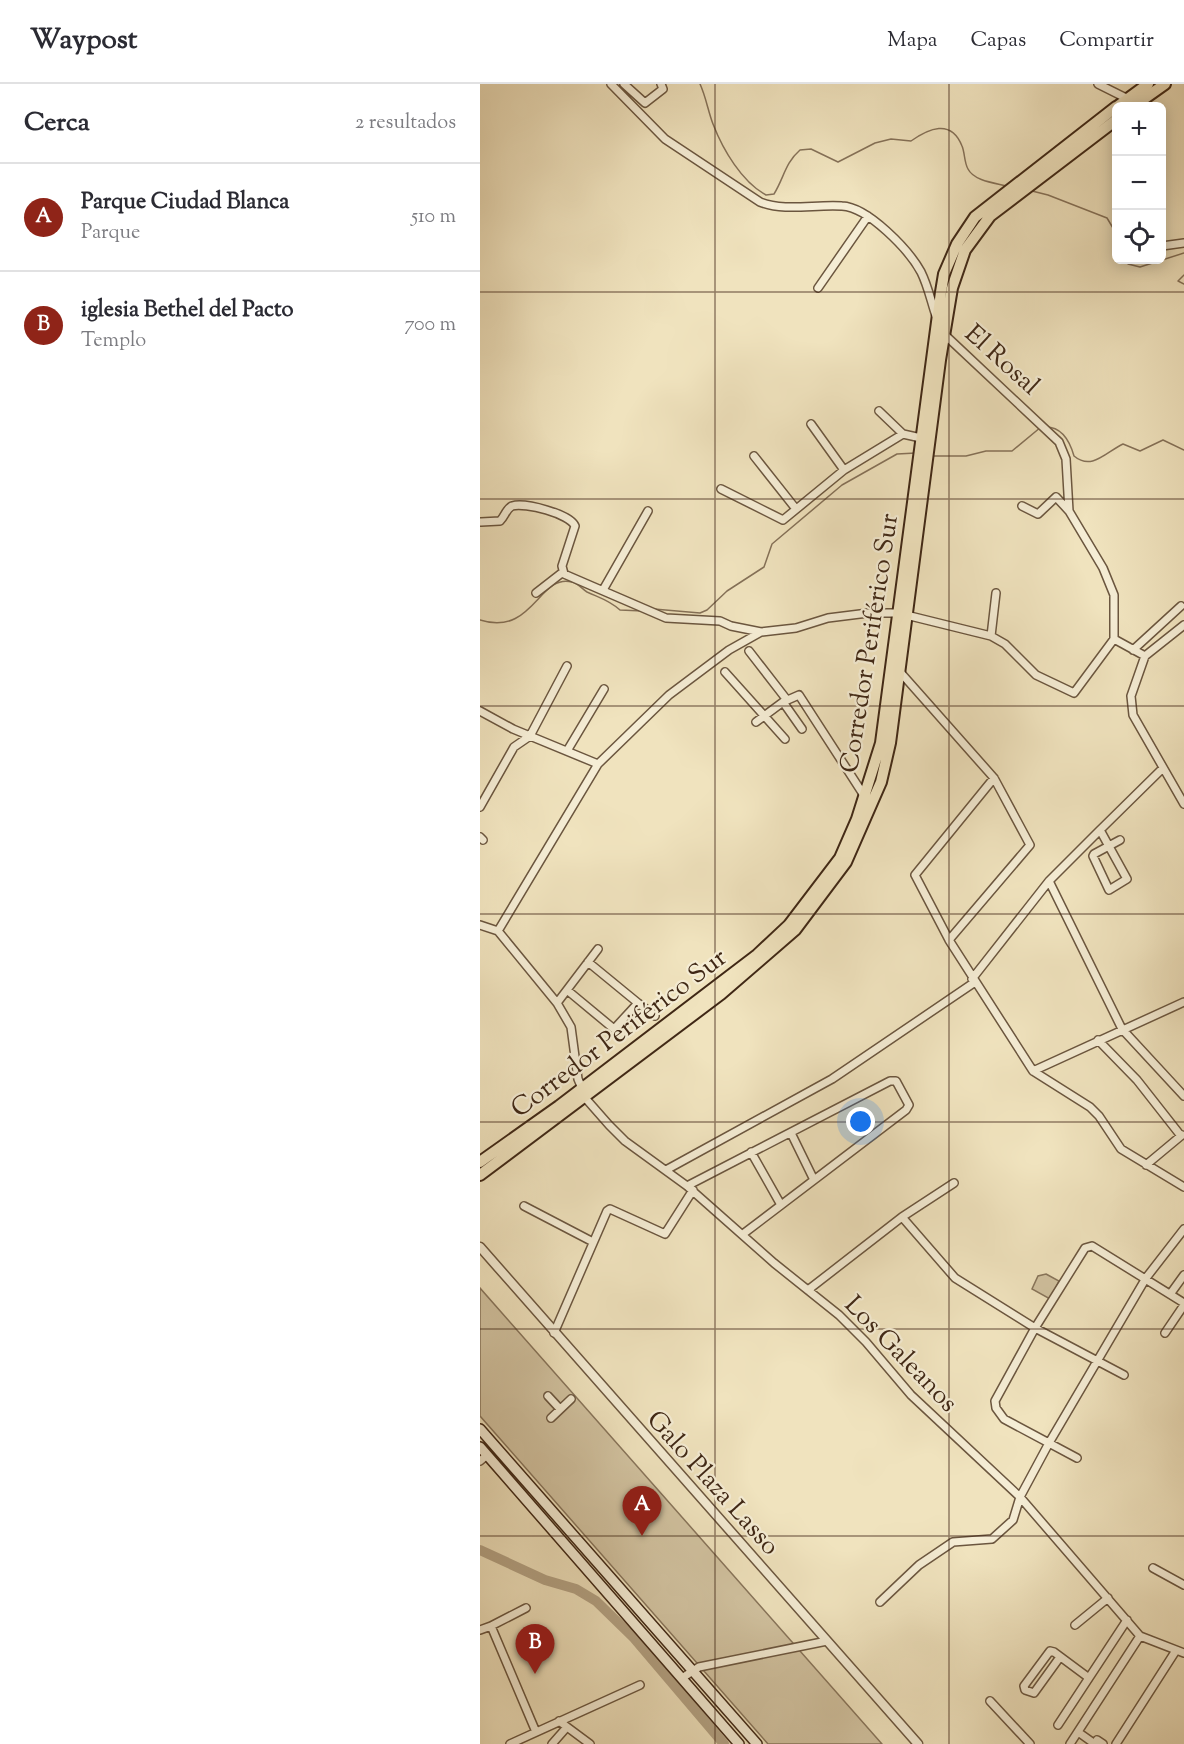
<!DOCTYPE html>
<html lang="es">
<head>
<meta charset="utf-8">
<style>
  body { margin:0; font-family:"Sorts Mill Goudy",serif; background:#f7f7f7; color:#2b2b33 }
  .controls { position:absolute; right:18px; top:18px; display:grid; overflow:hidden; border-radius:9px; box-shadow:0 3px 15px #0003 }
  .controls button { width:54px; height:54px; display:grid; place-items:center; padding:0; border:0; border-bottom:2px solid #e1e1e2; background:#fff; color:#2b2b33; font:30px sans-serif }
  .you { position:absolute; left:381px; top:1038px; width:21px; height:21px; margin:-15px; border:4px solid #fff; border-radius:50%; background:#1a73e8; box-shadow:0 0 0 9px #1a73e833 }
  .badge { display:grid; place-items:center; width:39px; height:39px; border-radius:50%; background:#8f2418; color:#fff; font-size:20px; font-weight:700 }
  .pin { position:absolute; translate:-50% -50px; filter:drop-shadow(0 2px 3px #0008) }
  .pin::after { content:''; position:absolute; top:32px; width:21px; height:18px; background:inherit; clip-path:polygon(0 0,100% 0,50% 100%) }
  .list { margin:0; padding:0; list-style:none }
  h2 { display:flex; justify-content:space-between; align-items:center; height:78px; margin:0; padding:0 24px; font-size:26px }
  h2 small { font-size:20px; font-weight:400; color:#7c7c81 }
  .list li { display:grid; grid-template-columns:39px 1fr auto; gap:18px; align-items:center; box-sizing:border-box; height:108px; padding:0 24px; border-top:2px solid #e1e1e2 }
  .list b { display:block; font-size:22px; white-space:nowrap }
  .list p { margin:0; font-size:20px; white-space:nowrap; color:#7c7c81 }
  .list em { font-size:20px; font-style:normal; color:#7c7c81 }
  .icon { flex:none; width:33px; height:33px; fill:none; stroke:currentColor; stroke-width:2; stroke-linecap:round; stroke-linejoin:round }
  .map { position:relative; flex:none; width:704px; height:1660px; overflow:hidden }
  header { display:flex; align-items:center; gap:36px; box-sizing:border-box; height:84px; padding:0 30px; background:#fff; border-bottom:2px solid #e1e1e2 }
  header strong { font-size:28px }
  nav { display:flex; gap:33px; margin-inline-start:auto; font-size:21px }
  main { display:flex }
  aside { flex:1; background:#fff }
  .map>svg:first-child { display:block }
  .green { fill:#d2c3a1; stroke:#88755b; stroke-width:1.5 }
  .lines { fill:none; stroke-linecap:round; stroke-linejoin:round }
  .stream { stroke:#857158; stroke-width:1.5 }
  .river { stroke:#b4a385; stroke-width:10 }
  .minor-casing { stroke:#6b563f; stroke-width:10 }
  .tertiary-casing { stroke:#6b563f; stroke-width:11 }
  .secondary-casing { stroke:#3f2715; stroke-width:12 }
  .primary-casing { stroke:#3f2715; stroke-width:14 }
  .minor { stroke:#f5edd5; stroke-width:7 }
  .tertiary { stroke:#f5edd5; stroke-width:8 }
  .secondary { stroke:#f5edd5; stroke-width:9 }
  .primary { stroke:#f0e3be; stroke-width:10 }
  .grid { fill:none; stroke:#3f2715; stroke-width:1.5; stroke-opacity:0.55 }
  .labels { text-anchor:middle; stroke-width:4.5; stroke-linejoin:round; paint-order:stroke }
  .street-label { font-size:26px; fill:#3f2715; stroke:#f5edd5 }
</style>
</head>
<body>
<header>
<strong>Waypost</strong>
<nav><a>Mapa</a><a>Capas</a><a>Compartir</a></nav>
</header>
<main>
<aside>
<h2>Cerca<small>2 resultados</small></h2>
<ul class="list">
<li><span class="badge">A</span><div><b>Parque Ciudad Blanca</b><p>Parque</p></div><em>510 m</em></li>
<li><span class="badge">B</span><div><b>iglesia Bethel del Pacto</b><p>Templo</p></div><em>700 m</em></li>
</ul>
</aside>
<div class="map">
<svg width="704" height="1660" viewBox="0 0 704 1660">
  <rect width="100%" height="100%" fill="#f0e3be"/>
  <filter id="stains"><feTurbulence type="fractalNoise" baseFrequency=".00333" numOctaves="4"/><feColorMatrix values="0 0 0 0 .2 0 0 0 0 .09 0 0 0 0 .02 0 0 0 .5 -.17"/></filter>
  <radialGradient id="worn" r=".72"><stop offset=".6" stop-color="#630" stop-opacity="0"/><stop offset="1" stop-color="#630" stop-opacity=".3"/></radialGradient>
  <!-- green -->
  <path class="green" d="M566,1190L579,1197L570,1215L552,1205L558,1192Z
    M0,1204L402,1660H288L0,1332Z"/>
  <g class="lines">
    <!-- stream -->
    <path class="stream" d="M220,0C226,13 228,27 233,40C243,66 262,98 286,111L294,110C304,94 305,79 320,66L331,65L358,78L395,59L411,55L431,57C448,45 471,34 482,62C485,69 484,78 488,85C494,97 515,99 527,102
      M552,107L568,111L627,134L636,149
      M646,176L648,180L660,183L704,169
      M704,191L698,197L704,200
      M566,343C582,343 590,358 594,372C612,387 626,368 643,360L660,367L683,356L704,366
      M452,372H486L506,367H532L561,343
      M174,525L220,529L227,526L247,507L284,483L292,460L362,401L417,370L436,369
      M0,536C53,553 59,489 92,498C98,499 102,505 107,508C120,514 129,516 140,526L163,527"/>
    <!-- river -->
    <path class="river" d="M0,1466L65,1496L96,1505L116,1517L154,1554L244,1660"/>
    <defs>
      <path id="minor" d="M131,0L185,55L280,118C305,128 335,120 362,122C388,123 429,166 441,188C448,202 451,217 456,232
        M144,0L165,19L183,5L181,0
        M618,0L648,15
        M682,162L704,159
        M338,204L388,132
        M464,250L579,358L586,375L589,427L623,484L634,511V555L665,572L651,612L653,631L704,720
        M399,327L423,350
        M331,340L364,386
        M274,372L316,425
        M241,405L303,436L364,386L423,350L441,354
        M542,422L558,430L576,413L589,427
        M1,438L20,437C25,432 26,425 32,422C45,418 90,430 95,442L82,482L84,490L186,534L240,537L251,542L281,548
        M123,506L168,427
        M56,509L83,488
        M511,552L516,509
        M653,566L701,522
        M269,567L307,616
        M665,572L704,541
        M245,588L305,655
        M421,589L514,694L550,761L469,856L553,987L610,1023L619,1032L641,1065L704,1103
        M303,618L322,645
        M0,627L33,645L118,680
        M276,638L303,618L319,611L385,713
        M87,667L124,605
        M0,723L34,663L50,652L87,582
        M0,753L3,756
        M640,756L614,770L613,772L629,806L647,795L620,746L683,684
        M569,797L642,945L704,1012
        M0,841L18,847L77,919L91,943L98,995L107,1016L129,1041L145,1057L207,1102L294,1179L359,1231L386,1258L431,1311L540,1413L660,1552L704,1569
        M18,847L118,680L189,611L249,566L281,548L316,544L348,534L388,529H418L511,552L525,560L556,591L594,609L634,555
        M469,856L435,791L514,694
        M492,895L569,797L620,746
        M87,906L134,945L158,919L108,878
        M77,919L118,865
        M158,919L175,932
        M618,956L657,996L701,1052
        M553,987L704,918
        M311,1049L334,1096
        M271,1068L301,1121
        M666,1081L702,1051
        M186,1086L352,995L495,898
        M207,1102L410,997H416L429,1021L426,1026L263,1150
        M44,1122L113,1158
        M422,1133L475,1194L555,1244L644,1291
        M328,1206L422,1133L474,1099
        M691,1209L704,1191
        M74,1249L127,1127L130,1125L185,1150L213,1106
        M685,1249L704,1221
        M68,1312L80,1325
        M71,1334L91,1315
        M597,1374L524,1335L516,1324L515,1317L555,1244L605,1164L612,1162L704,1219
        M0,1377L7,1371
        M673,1484L704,1501
        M400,1518L439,1481L473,1458L512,1455L533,1436L540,1413L569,1359L666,1194L704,1145
        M46,1524L11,1542L56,1648
        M595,1541L628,1514
        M0,1546L11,1542
        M580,1573L554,1609L545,1606L544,1602L570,1567L574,1568L609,1594
        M202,1594L219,1583L347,1557
        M510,1617L550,1660
        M79,1637L110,1660
        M578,1641L647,1536
        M598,1648L615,1660L617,1656L623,1660
        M30,1660L160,1601
        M72,1660L87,1643
        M590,1660L660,1552
        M636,1660L695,1568"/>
      <path id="tertiary" d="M0,1163L438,1660"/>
      <path id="secondary" d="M0,1345L277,1660
        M0,1363L259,1660"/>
      <path id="primary" d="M638,22L668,0
        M654,22L685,0
        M0,1078L79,1022L277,871L309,841L360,774L377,735L401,659L461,208L464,190L477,160L495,133L636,23
        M0,1091L241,910L315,846L366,778L401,698L410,659L460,276L472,204L485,166L510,132L636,36"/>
    </defs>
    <!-- minor casing -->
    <use href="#minor" class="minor-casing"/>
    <!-- tertiary casing -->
    <use href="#tertiary" class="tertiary-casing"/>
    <!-- secondary casing -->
    <use href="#secondary" class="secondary-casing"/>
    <!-- primary casing -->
    <use href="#primary" class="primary-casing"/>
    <!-- minor -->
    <use href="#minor" class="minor"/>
    <!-- tertiary -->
    <use href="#tertiary" class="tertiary"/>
    <!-- secondary -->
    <use href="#secondary" class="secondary"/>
    <!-- primary -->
    <use href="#primary" class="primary"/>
  </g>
  <!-- grid -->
  <path class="grid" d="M235,0V1660M469,0V1660M0,208H704M0,415H704M0,622H704M0,830H704M0,1038H704M0,1245H704M0,1452H704"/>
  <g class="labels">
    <!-- street labels -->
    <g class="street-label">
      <text transform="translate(523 275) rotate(42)" y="9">El Rosal</text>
      <text transform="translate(388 559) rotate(-81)" y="9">Corredor Periférico Sur</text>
      <text transform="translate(138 948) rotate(-37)" y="9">Corredor Periférico Sur</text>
      <text transform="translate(422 1269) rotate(46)" y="9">Los Galeanos</text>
      <text transform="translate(234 1398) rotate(48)" y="9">Galo Plaza Lasso</text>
    </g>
  </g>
  <rect width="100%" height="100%" filter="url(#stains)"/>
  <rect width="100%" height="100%" fill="url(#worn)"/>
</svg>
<div class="controls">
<button>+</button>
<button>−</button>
<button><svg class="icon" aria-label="locate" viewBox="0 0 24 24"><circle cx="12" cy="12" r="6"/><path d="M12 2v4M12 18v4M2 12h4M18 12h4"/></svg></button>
</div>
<div class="you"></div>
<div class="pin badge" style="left:162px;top:1452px">A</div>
<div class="pin badge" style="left:55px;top:1590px">B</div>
</div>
</main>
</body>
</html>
